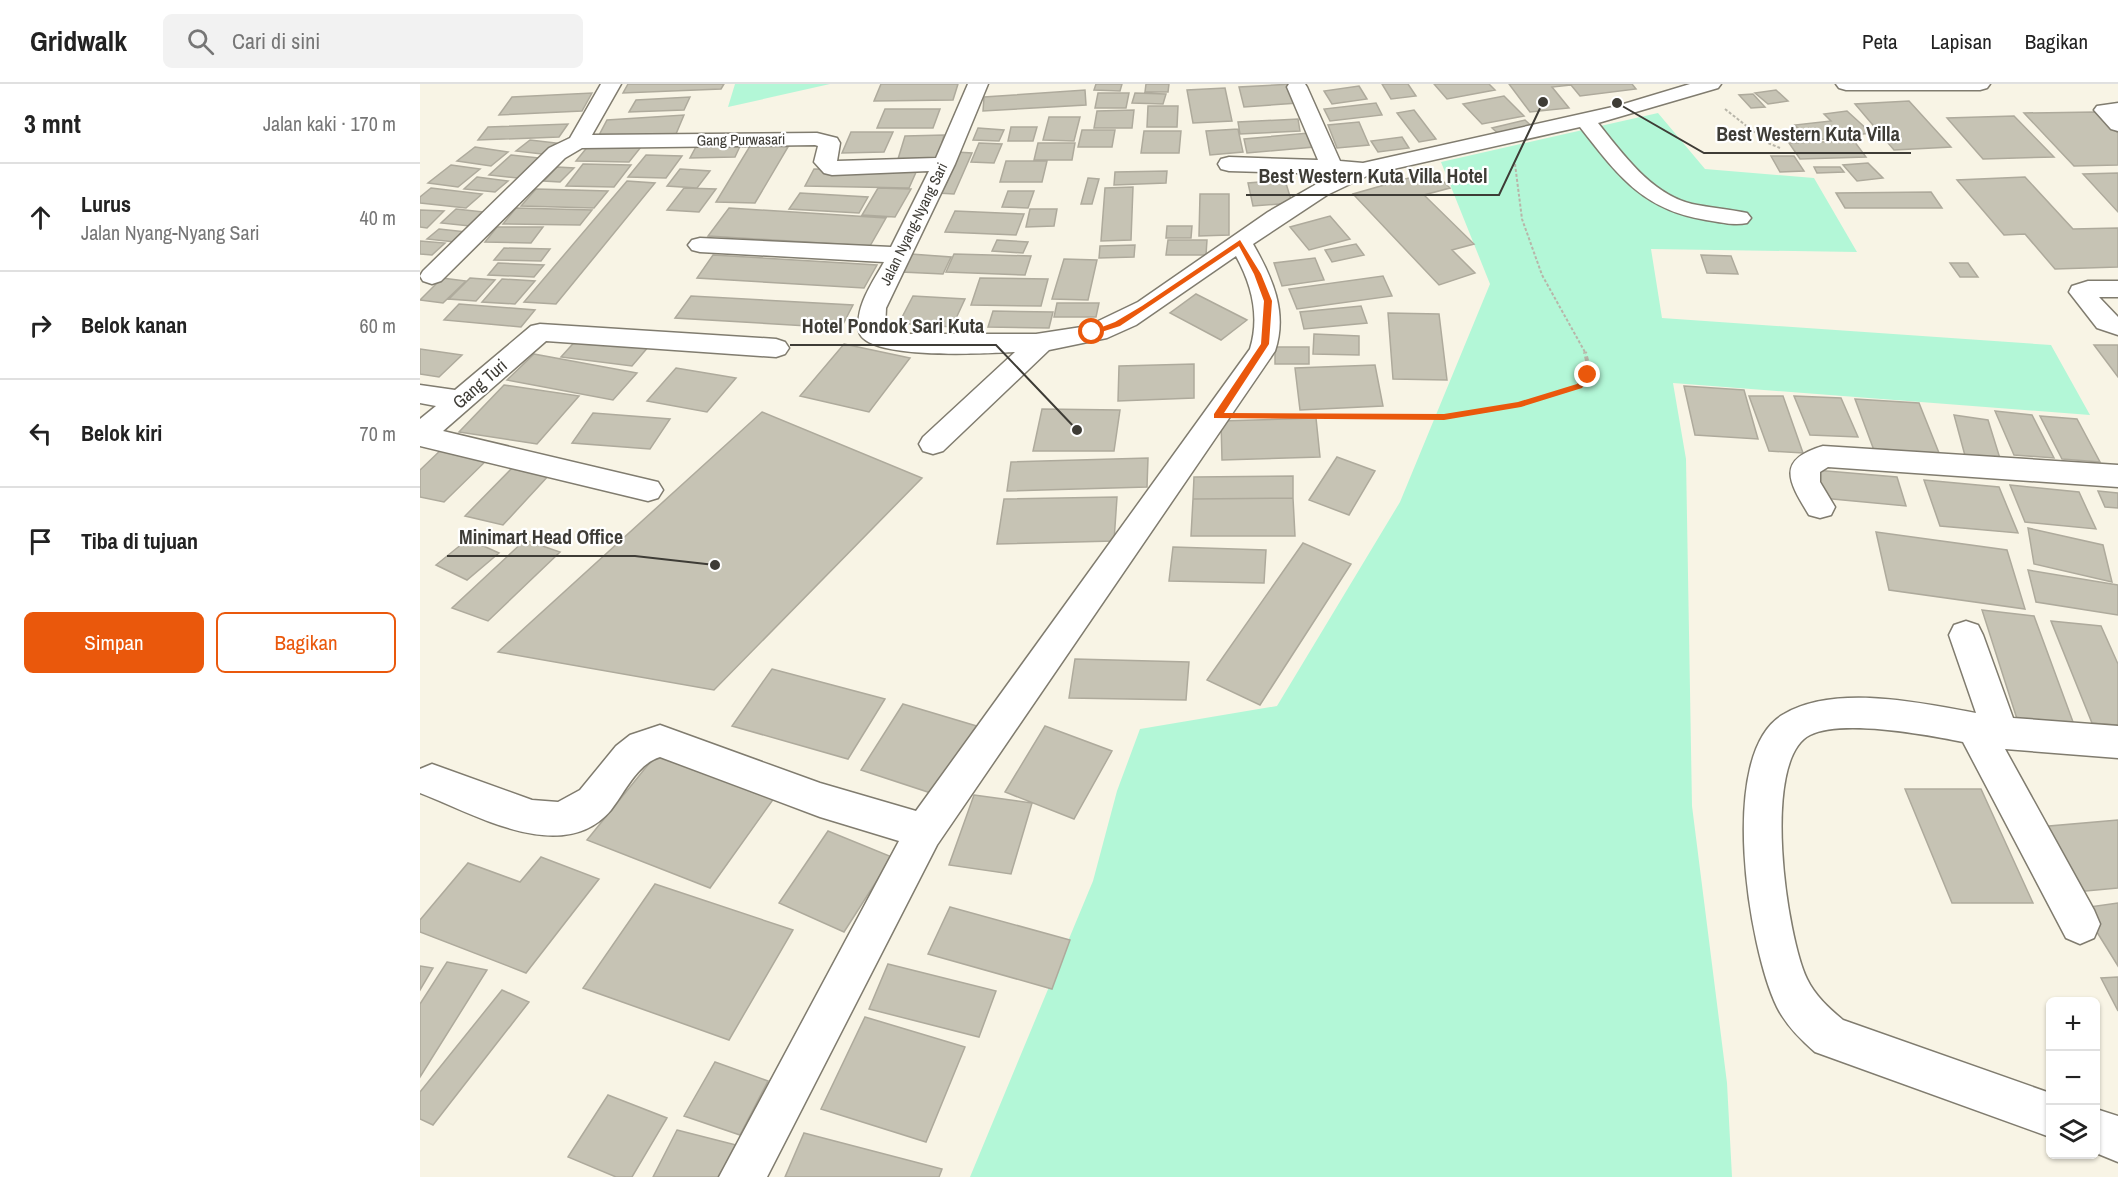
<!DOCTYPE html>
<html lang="id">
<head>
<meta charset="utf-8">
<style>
  body { margin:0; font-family:"Archivo Narrow",sans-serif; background:#f2f2f2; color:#222 }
  .controls { position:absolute; right:18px; bottom:18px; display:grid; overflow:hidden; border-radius:9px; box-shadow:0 2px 4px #0004 }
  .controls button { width:54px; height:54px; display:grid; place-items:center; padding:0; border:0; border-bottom:2px solid #e0e0e0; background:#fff; color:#222; font:30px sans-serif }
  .stop { position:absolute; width:18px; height:18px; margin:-14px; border:4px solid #ea580c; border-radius:50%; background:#fff }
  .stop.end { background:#ea580c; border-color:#fff; box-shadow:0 2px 6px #0008 }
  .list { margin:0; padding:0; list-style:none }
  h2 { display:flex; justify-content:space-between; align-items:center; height:78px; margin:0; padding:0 24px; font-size:26px }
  h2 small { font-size:20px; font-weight:400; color:#767676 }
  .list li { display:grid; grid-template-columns:39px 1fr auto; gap:18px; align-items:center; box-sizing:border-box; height:108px; padding:0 24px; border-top:2px solid #e0e0e0 }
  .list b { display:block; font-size:22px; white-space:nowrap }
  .list p { margin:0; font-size:20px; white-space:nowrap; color:#767676 }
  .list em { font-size:20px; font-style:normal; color:#767676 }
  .actions { display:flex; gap:12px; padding:18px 24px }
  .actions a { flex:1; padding:14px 0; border:2px solid #ea580c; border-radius:9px; text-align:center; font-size:21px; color:#ea580c }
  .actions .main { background:#ea580c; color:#fff }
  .icon { flex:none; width:33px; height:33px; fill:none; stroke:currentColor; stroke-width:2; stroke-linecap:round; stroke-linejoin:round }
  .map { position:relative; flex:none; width:1698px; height:1093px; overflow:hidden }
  header { display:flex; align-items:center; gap:36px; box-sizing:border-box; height:84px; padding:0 30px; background:#fff; border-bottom:2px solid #e0e0e0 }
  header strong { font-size:28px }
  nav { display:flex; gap:33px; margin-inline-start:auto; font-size:21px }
  .search { width:420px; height:54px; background:#f2f2f2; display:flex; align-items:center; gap:15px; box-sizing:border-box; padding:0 21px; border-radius:9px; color:#767676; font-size:22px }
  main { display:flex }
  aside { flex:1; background:#fff }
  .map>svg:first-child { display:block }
  .green { fill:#b3f7d7 }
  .building { fill:#c6c3b4; stroke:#aeaa9c; stroke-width:1.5 }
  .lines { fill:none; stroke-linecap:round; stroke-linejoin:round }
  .minor-casing { stroke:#807c6f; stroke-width:3 }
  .path-far1 { stroke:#b8b5a9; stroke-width:2; stroke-dasharray:3 2; stroke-linecap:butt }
  .path { stroke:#b8b5a9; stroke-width:4; stroke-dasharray:4.5 3; stroke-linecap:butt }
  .minor { fill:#fff; fill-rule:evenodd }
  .route { fill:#ea580c }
  .labels { text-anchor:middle; stroke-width:4.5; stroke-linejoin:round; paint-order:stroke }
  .far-street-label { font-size:15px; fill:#3e3c36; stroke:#fff }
  .street-label { font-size:18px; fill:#3e3c36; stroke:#fff }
  .leader { fill:none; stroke:#3e3c36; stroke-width:2 }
  .callout-dot { fill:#3e3c36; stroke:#fff; stroke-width:2 }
  .callout-label { font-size:20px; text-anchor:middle; font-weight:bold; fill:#3e3c36; stroke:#fff; stroke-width:4.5; stroke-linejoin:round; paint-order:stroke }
</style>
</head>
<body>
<header>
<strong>Gridwalk</strong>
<div class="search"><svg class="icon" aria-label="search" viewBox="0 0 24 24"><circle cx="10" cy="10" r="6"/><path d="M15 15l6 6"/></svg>Cari di sini</div>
<nav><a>Peta</a><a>Lapisan</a><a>Bagikan</a></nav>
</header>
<main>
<aside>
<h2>3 mnt<small>Jalan kaki · 170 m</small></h2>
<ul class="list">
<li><svg class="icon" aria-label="ahead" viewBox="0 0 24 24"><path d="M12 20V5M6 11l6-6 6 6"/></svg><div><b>Lurus</b><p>Jalan Nyang-Nyang Sari</p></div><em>40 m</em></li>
<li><svg class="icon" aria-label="right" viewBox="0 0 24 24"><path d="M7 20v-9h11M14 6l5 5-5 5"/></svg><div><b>Belok kanan</b></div><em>60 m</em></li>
<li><svg class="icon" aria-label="left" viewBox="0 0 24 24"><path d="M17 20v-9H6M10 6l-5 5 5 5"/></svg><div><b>Belok kiri</b></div><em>70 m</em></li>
<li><svg class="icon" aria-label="arrive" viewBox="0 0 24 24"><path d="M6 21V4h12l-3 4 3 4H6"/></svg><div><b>Tiba di tujuan</b></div></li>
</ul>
<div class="actions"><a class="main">Simpan</a><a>Bagikan</a></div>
</aside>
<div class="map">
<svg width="1698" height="1093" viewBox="0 0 1698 1093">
  <rect width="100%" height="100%" fill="#f8f4e5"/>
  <!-- green -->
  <path class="green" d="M315,0H410L308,23Z
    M1238,29L1285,85L1394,94L1437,168L1231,165L1242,234L1631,261L1670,331L1253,299L1266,375L1272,722L1307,999L1312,1093H550L673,797L697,707L720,645L857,622L980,418L1070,200L1021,78Z"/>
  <!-- building -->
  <path class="building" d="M208,0H304L301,5L203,9Z
    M461,0H538L533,16L454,17Z
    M676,0H702L700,7L674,6Z
    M726,0H749L748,8H725Z
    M873,0L878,19L824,23L819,3Z
    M962,0H988L996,12L971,15Z
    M1014,0H1069L1075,6L1027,15Z
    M1089,0H1212L1216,5L1160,12L1151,1L1132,3L1149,24L1110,28Z
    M939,2L947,15L912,20L904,7Z
    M805,4L812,37L773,39L767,6Z
    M665,6L666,21L563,27L564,13Z
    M1356,6L1368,17L1348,20L1335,9Z
    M172,9L162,27L79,31L92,13Z
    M678,9H709L706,24H675Z
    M715,9L746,10L743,20L712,19Z
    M1333,10L1345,23L1331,24L1319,11Z
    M1084,12L1104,32L1062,40L1043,20Z
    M270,13L264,26L209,28L216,16Z
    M1489,17L1531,63L1474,66L1435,20Z
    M956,19L962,31L910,37L904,25Z
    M728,22H758L757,43H727Z
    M465,25H520L513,44H457Z
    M714,26L712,44H674L677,27Z
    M994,26L1016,55L999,58L977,29Z
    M1427,27L1451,49L1390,57L1375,41L1411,37L1404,30Z
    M1675,28L1698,49V81L1654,82L1604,29Z
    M264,31L256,50L177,55L187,36Z
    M1594,32L1634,73L1563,75L1527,34Z
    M629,33H660L654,57L623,56Z
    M878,35L880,47L820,50L818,38Z
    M1105,36L1116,46L1083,54L1072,44Z
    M939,38L949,61L917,64L908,41Z
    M148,40L139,53L58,56L68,43Z
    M591,43H617L613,57H588Z
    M558,44L584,46L579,57L553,56Z
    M1376,44L1386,54L1370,57L1360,47Z
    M818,45L823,68L790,71L786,47Z
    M662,46H695L692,63H658Z
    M724,47H761L759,69H721Z
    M431,48H473L464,68L422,69Z
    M889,49L894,63L827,69L824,55Z
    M524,51L518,74L478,75L485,52Z
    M982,53L989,64L958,68L951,57Z
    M110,56L136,59L122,70L96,67Z
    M1434,57L1446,73L1380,75L1369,59Z
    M322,58L315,73L270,74L278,59Z
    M559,59L582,60L574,79L551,78Z
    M618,59H655L652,76H614Z
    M169,61L221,63L209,78L156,77Z
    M330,62L368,63L335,119L296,118Z
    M55,63L88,68L71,82L37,77Z
    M536,68L552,69L534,110L518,109Z
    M91,71L129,75L108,95L69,91Z
    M226,71L262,72L246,94L208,93Z
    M1351,72H1374L1384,87L1360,88Z
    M586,77H627L622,98H580Z
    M1448,79L1463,94L1437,97L1423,81Z
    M163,80L211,81L194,103L146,102Z
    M31,81L60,85L38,103L8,99Z
    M137,83L154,84L140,98L124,97Z
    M1394,83H1420L1424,88L1397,89Z
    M260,85L290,87L277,104L247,102Z
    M394,85L497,86L489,104L385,102Z
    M747,87L746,99L694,101L695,88Z
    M1013,87L1030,104L1004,111L1054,160L1032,166L1055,189L1019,201L933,110Z
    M1698,89V128L1663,90Z
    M57,93L88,97L75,108L44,105Z
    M1605,93L1653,145L1698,144V183L1635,185L1605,150L1584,151L1537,96Z
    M668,94L679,95L672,120H661Z
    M865,96L872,119L833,122L828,99Z
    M207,97L235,99L136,220L104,218Z
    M713,103L711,156L681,157L685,104Z
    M11,104L62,110L46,124L0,119V113Z
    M264,104L296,105L279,128L247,126Z
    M458,104L491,105L475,133L442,131Z
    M116,105L188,107L174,124L101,122Z
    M588,107H614L608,124L582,123Z
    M1511,108L1522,124H1425L1416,109Z
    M380,109L448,113L439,129L369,125Z
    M780,110H809V151L779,152Z
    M96,124L172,126L160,141L83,140Z
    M309,124L466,134L450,162L288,152Z
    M36,125L64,128L50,142L21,139Z
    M610,125H637L634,142L606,143Z
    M0,126L24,127L7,144L0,143Z
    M535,127L604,130L596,151L525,148Z
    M910,132L930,155L889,166L870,143Z
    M747,142H772L771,154H746Z
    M77,143H123L111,159L65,158Z
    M19,145L47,148L35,158L7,155Z
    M577,156L608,158L603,169L572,167Z
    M748,156H787L786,171H746Z
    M0,157L25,159L12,171L0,170Z
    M936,160L944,171L912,178L905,166Z
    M715,161L714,173L679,174L680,162Z
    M84,164L130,165L121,177L74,176Z
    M491,170L531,173L523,190L482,188Z
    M534,170L611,172L605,191L526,188Z
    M293,171L457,181L444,204L277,194Z
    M1281,171L1311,172L1318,190L1287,189Z
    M895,174L904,196L862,202L854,179Z
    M644,175L677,176L668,216L632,215Z
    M78,179L124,181L114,193L68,191Z
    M1530,179H1548L1558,193H1540Z
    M963,192L972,212L877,225L869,205Z
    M22,194L46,197L23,219L0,216Z
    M50,194L75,196L56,217L29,215Z
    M560,194L628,195L621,222L551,221Z
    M82,195L115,197L95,220L62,218Z
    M776,210L827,236L801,256L750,229Z
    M271,212L433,221L421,244L255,234Z
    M493,212L545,215L532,243L479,239Z
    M637,219H679L676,233H634Z
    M39,220L115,226L101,243L24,236Z
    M941,222L947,239L884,245L880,228Z
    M573,227L633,228L629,244L568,243Z
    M968,229L1019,230L1027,296L973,295Z
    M894,250L939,252V271L893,270Z
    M159,253L229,262L212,282L141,273Z
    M424,260L490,274L449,328L380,312Z
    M1674,261H1698V293Z
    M855,263H889V280H855Z
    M0,265L42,271L19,293L0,290Z
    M114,270L217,289L193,316L87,296Z
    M774,280V314L698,317L699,282Z
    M955,281L963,322L880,326L875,284Z
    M256,284L316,294L287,328L227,317Z
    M84,301L159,312L117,360L39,348Z
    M1264,302L1324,306L1338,355L1275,351Z
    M1329,312H1363L1383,369L1349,367Z
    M1374,312L1421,314L1438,353L1390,351Z
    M1435,315L1499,319L1521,374L1455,369Z
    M622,325L700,326L694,367H613Z
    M1575,327L1612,331L1634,374L1594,371Z
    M342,328L502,394L294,606L78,568Z
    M173,329L250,335L230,365L152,359Z
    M1534,331L1568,336L1583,384L1547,379Z
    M1620,332L1657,335L1680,378L1642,375Z
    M896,334L900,373L802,376L801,337Z
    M26,361L71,372L24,418L0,413V386Z
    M917,373L955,387L929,431L889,416Z
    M728,374L727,403L587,407L591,378Z
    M95,381L131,389L83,441L45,432Z
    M1395,386L1477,393L1486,422L1402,414Z
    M873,392V414L773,415L774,393Z
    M1504,396L1579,403L1598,449L1520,442Z
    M1590,401L1659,408L1676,445L1605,438Z
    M1678,407L1698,409V424L1685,423Z
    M697,413L694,457L577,460L584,415Z
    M873,414L875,452H771L773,415Z
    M1608,444L1683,461L1692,498L1614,480Z
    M1456,448L1587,466L1605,525L1469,506Z
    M48,455L79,469L47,496L16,481Z
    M105,456L140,468L68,537L32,524Z
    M883,459L931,480L840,621L787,596Z
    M753,463L846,466L844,499L749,497Z
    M1608,486L1698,501V531L1616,518Z
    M1562,526L1614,532L1656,646L1598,638Z
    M1631,537L1681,542L1698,580V641L1672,639Z
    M655,575L769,578L766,616L649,614Z
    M352,585L465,615L428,675L312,642Z
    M483,620L560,643L520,712L441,686Z
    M625,642L692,667L654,735L585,708Z
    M240,666L357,710L290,804L167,756Z
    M1485,705H1561L1613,819H1532Z
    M554,711L612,719L591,790L529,781Z
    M1698,736V804L1655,808L1618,743Z
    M408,747L472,773L424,848L359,819Z
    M121,773L179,795L106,889L0,848V836L48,779L100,798Z
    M235,800L373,846L309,956L163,904Z
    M1698,819V882L1662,824Z
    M530,823L650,856L632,905L508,870Z
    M27,878L67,886L0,993V920Z
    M468,880L576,907L559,953L449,925Z
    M0,882L13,884L0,906Z
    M1698,893V927L1681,894Z
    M82,906L109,918L13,1041L0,1035V1008Z
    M445,933L545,963L506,1058L401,1025Z
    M295,978L348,997L320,1051L264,1032Z
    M188,1011L247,1034L212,1093H196L148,1073Z
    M257,1046L316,1061L301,1093H233Z
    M384,1049L522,1085L519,1093H365Z"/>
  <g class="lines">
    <defs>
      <path id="minor" d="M181,0H201L172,51L397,49L417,54L420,59L417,77L516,74L548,0H568L535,80L466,224L465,245L479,250H616L668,242L718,218L848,128L914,90L809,87L801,85L798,80L801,75L809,73L898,76L867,3L869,0H885L887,3L920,77L943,79L1197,22L1270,0H1301L1298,4L1178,39C1203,70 1231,110 1272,120C1290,124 1309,125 1327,129L1331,134L1327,139C1314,142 1299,138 1286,136C1222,126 1197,90 1160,43L951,90L907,111L833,160C852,193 868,228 855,267L517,761L347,1093H299L479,757L400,733L240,673C217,680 205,708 191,726C143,783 55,730 0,709V685L12,680L112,716L138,718L160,706L196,662L210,651L240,641L400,699L496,727L830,265C840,233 832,201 816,172L716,241L687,254L629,266L523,367L513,370L503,367L499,360L503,353L595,268C570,269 444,277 439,247C435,222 453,198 464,178L280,168L272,166L268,161L272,156L280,154L471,163L509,87L412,91L404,89L394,78L398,62L395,61L162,64L145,74L21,197L12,200L3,197L0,192L3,187L129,64L150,54Z
        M1416,0H1570L1567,4L1560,6H1426L1419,4Z
        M1698,19V47L1691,45L1674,26L1677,22Z
        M1668,197H1698V213H1679L1698,233V251L1677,244L1649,208L1652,202Z
        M120,240L356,255L365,258L369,264L365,270L356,273L126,257L23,347L238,398L243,406L238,414L228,417L0,362V335L16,322L0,319V301L35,306L111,242Z
        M1403,362L1698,381V403L1408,383L1400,388V398L1415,423L1411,431L1400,434L1389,431C1369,398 1355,376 1403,362Z
        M1546,537L1558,541L1563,551L1593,634L1698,642V674L1585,665L1674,826L1680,840L1674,854L1660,860L1646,854L1543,658C1508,651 1422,635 1390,651C1340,676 1367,854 1387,895C1395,912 1410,925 1423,936L1630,1009V1053L1395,968C1380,955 1366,941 1357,923C1329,866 1296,667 1364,630C1416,600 1500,619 1556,629L1529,551L1534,541Z
        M1676,1025L1698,1032V1078L1676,1069Z"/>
    </defs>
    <!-- minor casing -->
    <use href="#minor" class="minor-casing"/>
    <!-- path-far1 -->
    <path class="path-far1" d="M1305,25L1348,59L1360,64
      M1095,80L1102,135L1122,191L1166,270"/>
    <!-- path -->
    <path class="path" d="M839,332L1025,333L1098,321L1160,302L1169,285L1165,268"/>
    <!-- minor -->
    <use href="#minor" class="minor"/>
  </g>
  <!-- route -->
  <path class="route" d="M820,156L841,190L852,217L849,260L804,329L1024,330L1098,318L1157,300L1165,289L1172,291L1162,304L1101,323L1024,336L794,334V330L841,260L844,217L834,190L819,162L700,242L672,251L669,248L695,238L722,222Z"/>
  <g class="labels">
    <!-- far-street labels -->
    <g class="far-street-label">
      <text transform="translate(321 56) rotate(-1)" y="5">Gang Purwasari</text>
      <text transform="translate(494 140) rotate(-64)" y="5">Jalan Nyang-Nyang Sari</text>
    </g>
    <!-- street labels -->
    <g class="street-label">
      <text transform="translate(60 300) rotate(-41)" y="6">Gang Turi</text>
    </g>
  </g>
  <!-- callouts -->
  <path class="leader" d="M1197 19L1284 69H1491M1123 18L1079 111H826M657 346L576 261H370M295 481L215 472H27"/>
  <g class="callout-dot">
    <circle cx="1197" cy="19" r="6"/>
    <circle cx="1123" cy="18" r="6"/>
    <circle cx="657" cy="346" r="6"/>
    <circle cx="295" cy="481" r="6"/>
  </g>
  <g class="callout-label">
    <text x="1388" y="57">Best Western Kuta Villa</text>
    <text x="953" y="99">Best Western Kuta Villa Hotel</text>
    <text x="473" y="249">Hotel Pondok Sari Kuta</text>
    <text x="121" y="460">Minimart Head Office</text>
  </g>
</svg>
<div class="controls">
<button>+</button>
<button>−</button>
<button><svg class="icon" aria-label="layers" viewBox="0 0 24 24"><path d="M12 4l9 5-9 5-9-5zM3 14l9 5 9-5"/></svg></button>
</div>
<div class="stop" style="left:672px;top:248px"></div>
<div class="stop end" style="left:1168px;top:291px"></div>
</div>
</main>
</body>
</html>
